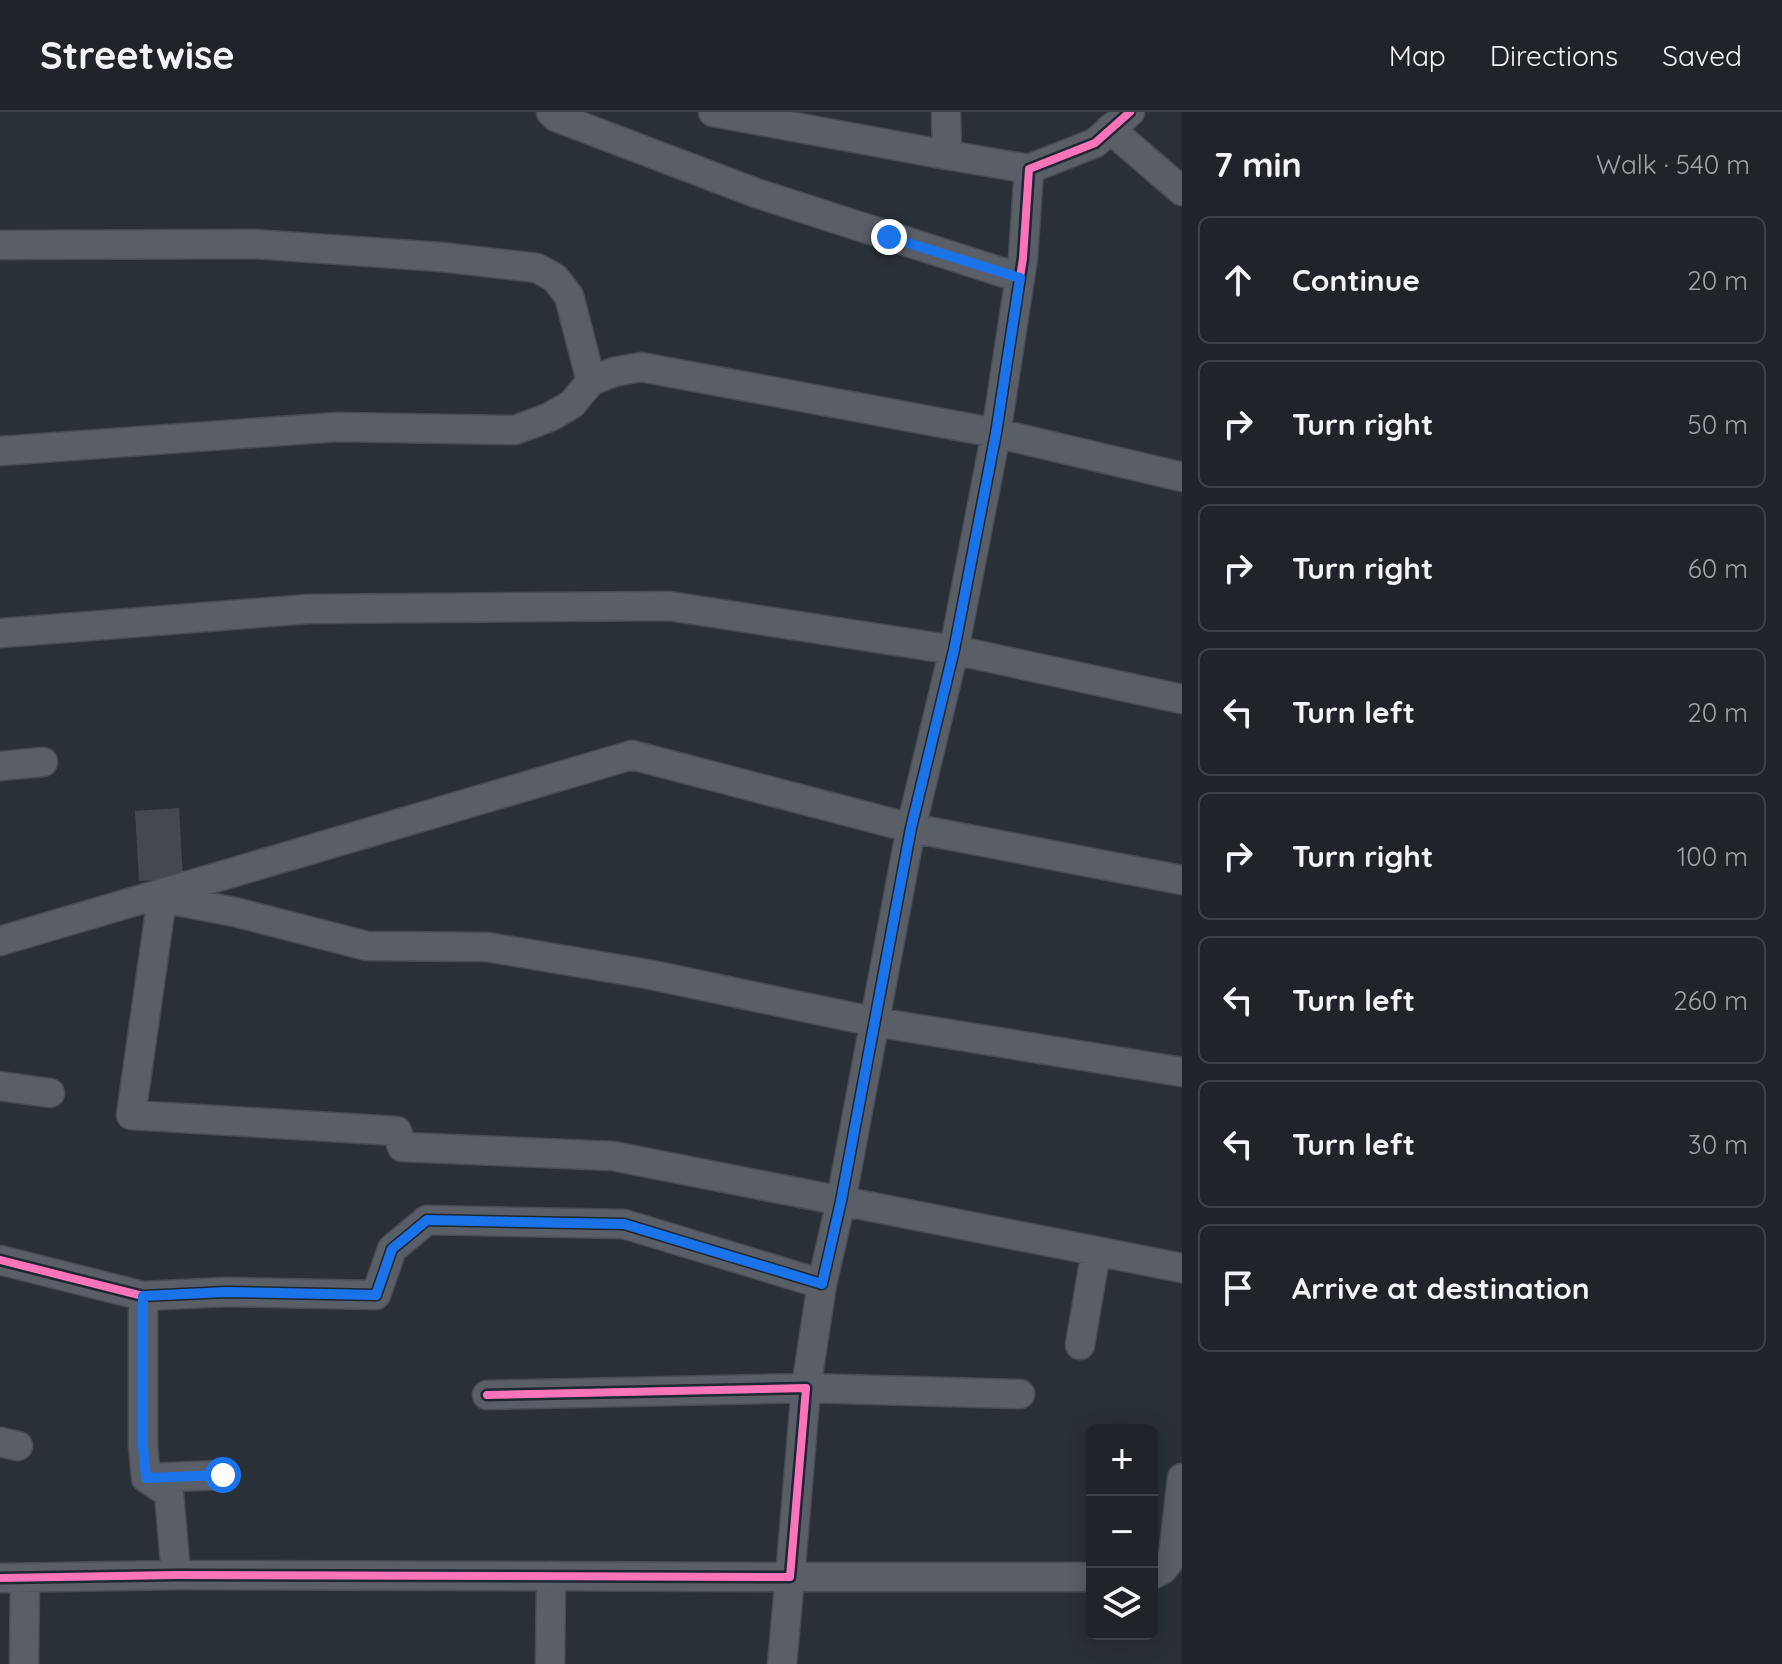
<!DOCTYPE html>
<html lang="en">
<head>
<meta charset="utf-8">
<style>
  body { margin:0; font-family:Quicksand,sans-serif; background:#2d3036; color:#f1f3f6 }
  .controls { position:absolute; right:24px; bottom:24px; display:grid; overflow:hidden; border-radius:12px; box-shadow:0 4px 20px #0003 }
  .controls button { width:72px; height:72px; display:grid; place-items:center; padding:0; border:0; border-bottom:2px solid #3d4147; background:#20242a; color:#f1f3f6; font:40px sans-serif }
  .stop { position:absolute; width:24px; height:24px; margin:-18px; border:6px solid #1a73e8; border-radius:50%; background:#fff }
  .stop.end { background:#1a73e8; border-color:#fff; box-shadow:0 2px 8px #0008 }
  .list { margin:0; padding:0; list-style:none }
  h2 { display:flex; justify-content:space-between; align-items:center; height:104px; margin:0; padding:0 32px; font-size:34px }
  h2 small { font-size:26px; font-weight:400; color:#a2a4a8 }
  .list li { display:grid; grid-template-columns:52px 1fr auto; gap:24px; align-items:center; box-sizing:border-box; height:128px; margin:0 16px 16px; padding:0 16px; border:2px solid #3d4147; border-radius:12px }
  .list b { display:block; font-size:30px; white-space:nowrap }
  .list em { font-size:26px; font-style:normal; color:#a2a4a8 }
  .icon { flex:none; width:44px; height:44px; fill:none; stroke:currentColor; stroke-width:2; stroke-linecap:round; stroke-linejoin:round }
  .map { position:relative; flex:none; width:1182px; height:1552px; overflow:hidden }
  header { display:flex; align-items:center; gap:48px; box-sizing:border-box; height:112px; padding:0 40px; background:#20242a; border-bottom:2px solid #3d4147 }
  header strong { font-size:38px }
  nav { display:flex; gap:44px; margin-inline-start:auto; font-size:28px }
  main { display:flex }
  aside { flex:1; background:#20242a }
  .map>svg:first-child { display:block }
  .building { fill:#444950 }
  .lines { fill:none; stroke-linecap:round; stroke-linejoin:round }
  .minor-casing { stroke:#484c53; stroke-width:31 }
  .minor { stroke:#5a5e66; stroke-width:28 }
  .cycleway-casing { stroke:#1d2633; stroke-width:13 }
  .cycleway { stroke:#fb73b8; stroke-width:8 }
  .route { stroke:#1a73e8; stroke-width:10 }
</style>
</head>
<body>
<header>
<strong>Streetwise</strong>
<nav><a>Map</a><a>Directions</a><a>Saved</a></nav>
</header>
<main>
<div class="map">
<svg width="1182" height="1552" viewBox="0 0 1182 1552">
  <rect width="100%" height="100%" fill="#2a3038"/>
  <!-- building -->
  <path class="building" d="M179,696L183,767L139,769L135,699Z"/>
  <g class="lines">
    <defs>
      <path id="minor" d="M551,0L556,5L756,81L1020,166
        M713,0L947,43
        M946,0L947,43L1029,57
        M1110,17L1182,79
        M0,133L253,132L441,145L537,156L555,166L569,184L591,269
        M0,339L337,315L515,318L550,305L572,292L591,269L614,260L641,255L996,321L1182,365
        M0,521L309,497L669,494L954,538L1182,587
        M0,654L43,650
        M156,785L235,800L367,834L487,835L647,862L875,910L1182,960
        M162,786L131,1003L397,1019L402,1035L613,1044L1182,1156
        M0,829L632,643L911,716L1182,768
        M0,974L50,981
        M0,1148L143,1184L226,1180L376,1183L392,1137L427,1108L624,1112L822,1172L841,1089L911,716L954,538L996,321L1023,146L1029,57L1095,31L1130,0
        M822,1172L806,1276L1020,1282
        M143,1184V1334L146,1366L169,1381L176,1463
        M1080,1233L1096,1139
        M0,1330L18,1334
        M146,1366L223,1363
        M1152,1463L1162,1458L1173,1444L1182,1366
        M0,1466L176,1463L790,1465L806,1276L487,1283
        M24,1552L25,1466
        M550,1552L551,1464
        M782,1552L790,1465H1092"/>
    </defs>
    <!-- minor casing -->
    <use href="#minor" class="minor-casing"/>
    <!-- minor -->
    <use href="#minor" class="minor"/>
    <defs>
      <path id="cycleway" d="M0,1148L143,1184L226,1180L376,1183L392,1137L427,1108L624,1112L822,1172L841,1089L911,716L954,538L996,321L1023,146L1029,57L1095,31L1130,0
        M0,1466L176,1463L790,1465L806,1276L487,1283"/>
    </defs>
    <!-- cycleway casing -->
    <use href="#cycleway" class="cycleway-casing"/>
    <!-- cycleway -->
    <use href="#cycleway" class="cycleway"/>
  </g>
  <g class="lines">
    <!-- route -->
    <path class="route" d="M223,1363L146,1366L143,1334V1184L226,1180L376,1183L392,1137L427,1108L624,1112L822,1172L841,1089L911,716L954,538L996,321L1020,166L889,125"/>
  </g>
</svg>
<div class="controls">
<button>+</button>
<button>−</button>
<button><svg class="icon" aria-label="layers" viewBox="0 0 24 24"><path d="M12 4l9 5-9 5-9-5zM3 14l9 5 9-5"/></svg></button>
</div>
<div class="stop" style="left:223px;top:1363px"></div>
<div class="stop end" style="left:889px;top:125px"></div>
</div>
<aside>
<h2>7 min<small>Walk · 540 m</small></h2>
<ul class="list">
<li><svg class="icon" aria-label="ahead" viewBox="0 0 24 24"><path d="M12 20V5M6 11l6-6 6 6"/></svg><div><b>Continue</b></div><em>20 m</em></li>
<li><svg class="icon" aria-label="right" viewBox="0 0 24 24"><path d="M7 20v-9h11M14 6l5 5-5 5"/></svg><div><b>Turn right</b></div><em>50 m</em></li>
<li><svg class="icon" aria-label="right" viewBox="0 0 24 24"><path d="M7 20v-9h11M14 6l5 5-5 5"/></svg><div><b>Turn right</b></div><em>60 m</em></li>
<li><svg class="icon" aria-label="left" viewBox="0 0 24 24"><path d="M17 20v-9H6M10 6l-5 5 5 5"/></svg><div><b>Turn left</b></div><em>20 m</em></li>
<li><svg class="icon" aria-label="right" viewBox="0 0 24 24"><path d="M7 20v-9h11M14 6l5 5-5 5"/></svg><div><b>Turn right</b></div><em>100 m</em></li>
<li><svg class="icon" aria-label="left" viewBox="0 0 24 24"><path d="M17 20v-9H6M10 6l-5 5 5 5"/></svg><div><b>Turn left</b></div><em>260 m</em></li>
<li><svg class="icon" aria-label="left" viewBox="0 0 24 24"><path d="M17 20v-9H6M10 6l-5 5 5 5"/></svg><div><b>Turn left</b></div><em>30 m</em></li>
<li><svg class="icon" aria-label="arrive" viewBox="0 0 24 24"><path d="M6 21V4h12l-3 4 3 4H6"/></svg><div><b>Arrive at destination</b></div></li>
</ul>
</aside>
</main>
</body>
</html>
